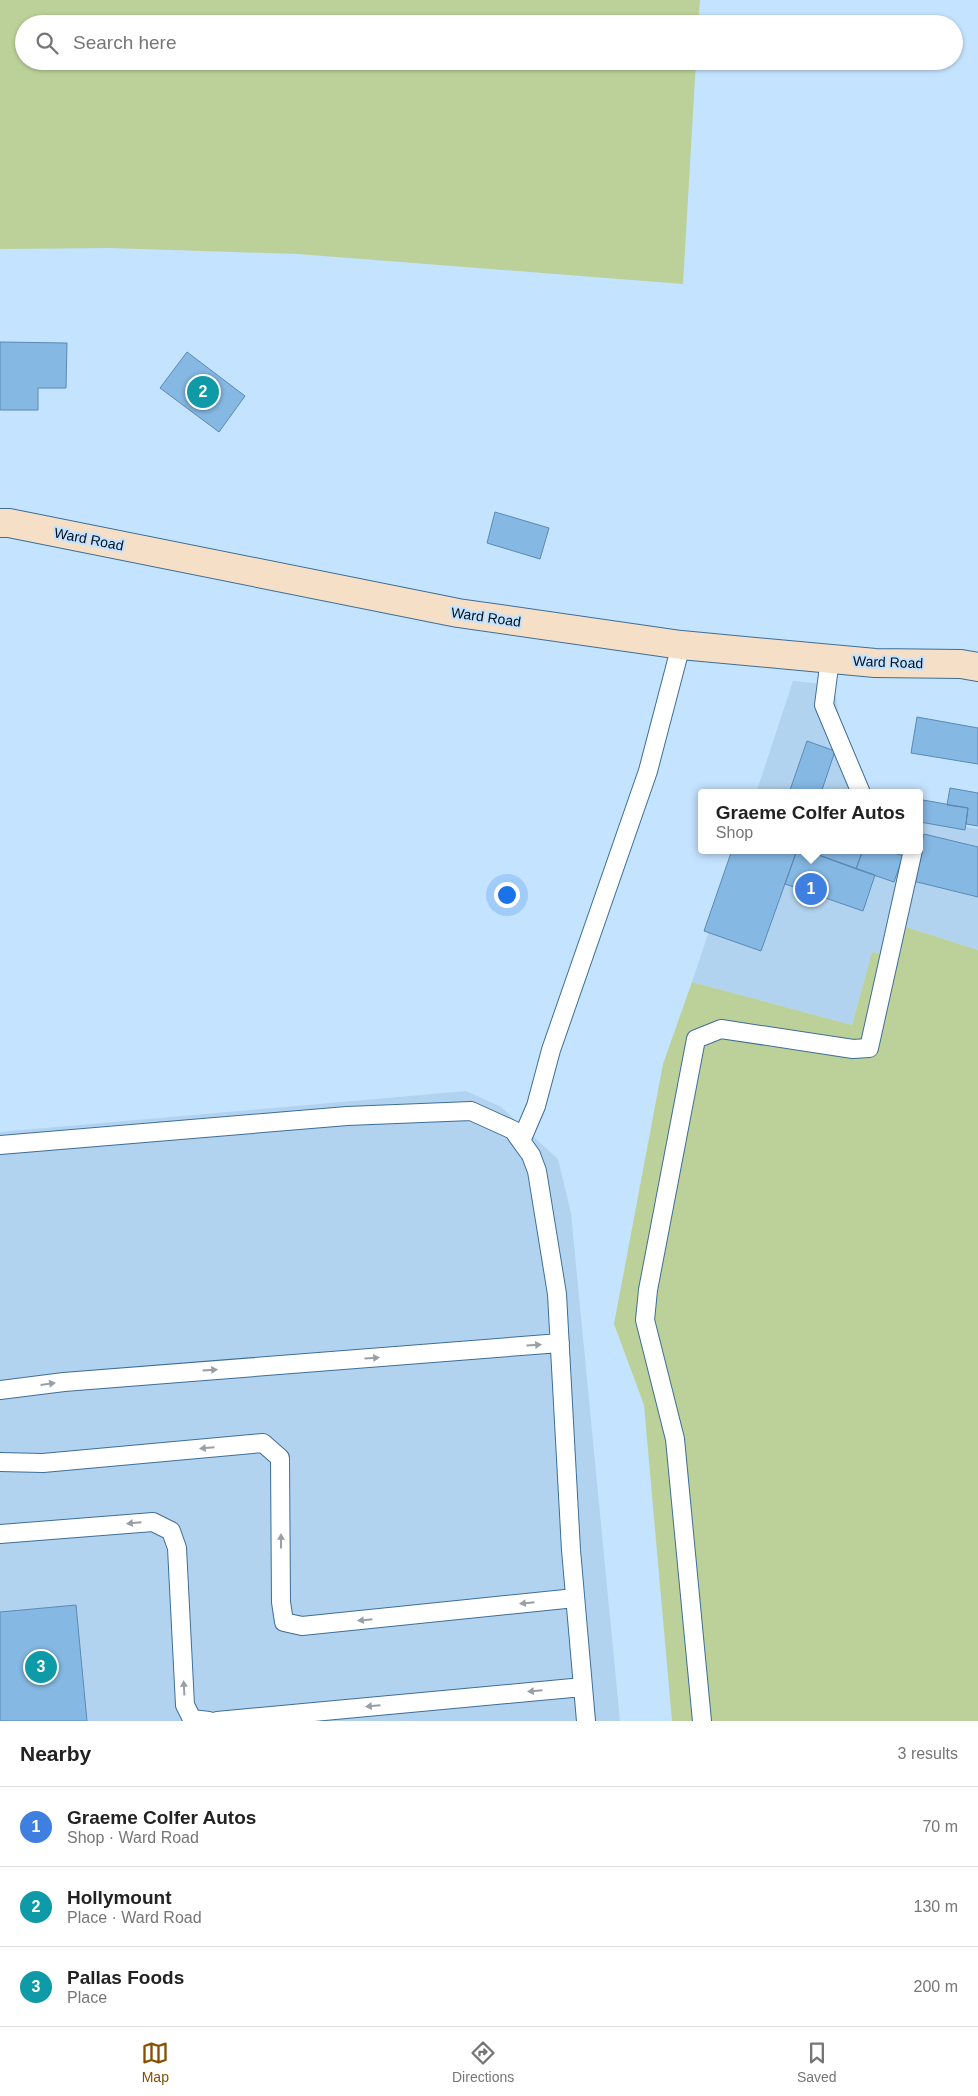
<!DOCTYPE html>
<html lang="en">
<head>
<meta charset="utf-8">
<style>
  body { margin:0; font-family:Arial,sans-serif; background:#f2f2f2; color:#222 }
  .you { position:absolute; left:506px; top:894px; width:18px; height:18px; margin:-12px; border:4px solid #fff; border-radius:50%; background:#1a73e8; box-shadow:0 0 0 8px #1a73e833 }
  .badge { display:grid; place-items:center; width:32px; height:32px; border-radius:50%; background:#875001; color:#fff; font-size:16px; font-weight:700 }
  .pin { position:absolute; translate:-50% -50%; border:2px solid #fff; box-shadow:0 1px 5px #0006 }
  .popup { position:absolute; left:698px; top:789px; width:225px; height:65px; box-sizing:border-box; display:grid; place-content:center; border-radius:5px; background:#fff; filter:drop-shadow(0 1px 4px #0005); font-size:16px; white-space:nowrap; color:#767676 }
  .popup b { font-size:19px; color:#222 }
  .popup::after { content:''; position:absolute; left:50%; top:100%; margin-left:-10px; border:10px solid transparent; border-top-color:#fff }
  .list { margin:0; padding:0; list-style:none }
  h2 { display:flex; justify-content:space-between; align-items:center; height:65px; margin:0; padding:0 20px; font-size:21px }
  h2 small { font-size:16px; font-weight:400; color:#767676 }
  .list li { display:grid; grid-template-columns:32px 1fr auto; gap:15px; align-items:center; box-sizing:border-box; height:80px; padding:0 20px; border-top:1px solid #e0e0e0 }
  .list b { display:block; font-size:19px; white-space:nowrap }
  .list p { margin:0; font-size:16px; white-space:nowrap; color:#767676 }
  .list em { font-size:16px; font-style:normal; color:#767676 }
  .icon { flex:none; width:28px; height:28px; fill:none; stroke:currentColor; stroke-width:2; stroke-linecap:round; stroke-linejoin:round }
  .map { position:relative; flex:none; width:978px; height:1721px; overflow:hidden }
  .search { position:absolute; background:#fff; box-shadow:0 1px 4px #0004; left:15px; right:15px; top:15px; height:55px; display:flex; align-items:center; gap:12px; box-sizing:border-box; padding:0 18px; border-radius:28px; color:#767676; font-size:19px }
  .sheet { height:305px; background:#fff }
  nav { display:flex; justify-content:space-around; align-items:center; box-sizing:border-box; height:70px; border-top:1px solid #e0e0e0; background:#fff; font-size:14px; color:#767676 }
  nav a { display:grid; justify-items:center; gap:2px }
  nav .on { color:#875001 }
  .map>svg:first-child { display:block }
  .built { fill:#b2d3f0 }
  .green { fill:#bbd199 }
  .building { fill:#85b8e3; stroke:#5a8ab4 }
  .lines { fill:none; stroke-linecap:round; stroke-linejoin:round }
  .service-casing { stroke:#3e6e96; stroke-width:20 }
  .secondary-casing { stroke:#3e6e96; stroke-width:30 }
  .service { stroke:#fff; stroke-width:18 }
  .secondary { stroke:#f6dfc7; stroke-width:28 }
  .oneway { fill:#999fa5 }
  .labels { text-anchor:middle; stroke-width:4.5; stroke-linejoin:round; paint-order:stroke }
  .street-label { font-size:14px; fill:#000e1d; stroke:#c4e3fe }
</style>
</head>
<body>
<div class="map">
<svg width="978" height="1721" viewBox="0 0 978 1721">
  <rect width="100%" height="100%" fill="#c4e3fe"/>
  <!-- built -->
  <path class="built" d="M793,681L834,685L840,722L871,793H756Z
    M920,819L978,829V950L900,925L892,958L872,953L852,1025L692,982L736,850H920Z
    M466,1091L501,1107L558,1159L571,1213L620,1721H0V1132Z"/>
  <!-- green -->
  <path class="green" d="M0,0H700L698,24H24V61H696L683,284L298,254L110,248L0,249Z
    M900,925L978,950V1721H672L644,1405L614,1324L663,1064L692,982L852,1025L872,952L892,958Z"/>
  <!-- building -->
  <path class="building" d="M109,17L140,18V24H109Z
    M0,342L67,343L66,388H38V410H0Z
    M187,352L245,396L219,432L160,388Z
    M495,512L549,528L540,559L487,543Z
    M917,717L978,728V764L911,753Z
    M807,741L835,751L821,793H789Z
    M950,788L978,793V826L966,824L968,808L947,805Z
    M923,800L968,808L965,830L920,822Z
    M924,834L978,847V897L913,881Z
    M732,850H797L761,951L704,931Z
    M797,850H805L875,875L863,911L785,884Z
    M805,850H863L856,869Z
    M863,850H887L903,856L894,882L856,869Z
    M76,1605L87,1721H0V1612Z"/>
  <g class="lines">
    <defs>
      <path id="service" d="M830,659L824,705L861,793
        M521,1141L536,1106L551,1050L648,771L681,645
        M0,1145L347,1116L471,1111L513,1130L531,1155L537,1171L557,1294L571,1550L586,1721
        M0,1390L64,1382L560,1343
        M0,1462L43,1463L263,1443L280,1458L281,1602L284,1622L302,1626L575,1598
        M0,1534L153,1522L171,1531L177,1548L185,1705L192,1719L209,1721
        M217,1721L583,1687
        M702,1721L675,1439L645,1320L648,1290L696,1039L721,1029L853,1049L869,1048L913,850"/>
      <path id="secondary" d="M0,523H9L458,613L681,645L875,663L961,664L978,667"/>
    </defs>
    <!-- service casing -->
    <use href="#service" class="service-casing"/>
    <!-- secondary casing -->
    <use href="#secondary" class="secondary-casing"/>
    <!-- service -->
    <use href="#service" class="service"/>
    <!-- secondary -->
    <use href="#secondary" class="secondary"/>
  </g>
  <!-- one-way arrows -->
  <defs><path id="oneway-solid" d="M-6-.8H1V-3.2L6.5 0L1 3.2V.8H-6Z" transform="scale(1.25)"/></defs>
  <g class="oneway">
    <use href="#oneway-solid" transform="translate(534 1345) rotate(-4)"/>
    <use href="#oneway-solid" transform="translate(372 1358) rotate(-4)"/>
    <use href="#oneway-solid" transform="translate(210 1370) rotate(-4)"/>
    <use href="#oneway-solid" transform="translate(48 1384) rotate(-8)"/>
    <use href="#oneway-solid" transform="translate(207 1448) rotate(175)"/>
    <use href="#oneway-solid" transform="translate(134 1523) rotate(175)"/>
    <use href="#oneway-solid" transform="translate(281 1541) rotate(-90)"/>
    <use href="#oneway-solid" transform="translate(527 1603) rotate(174)"/>
    <use href="#oneway-solid" transform="translate(365 1620) rotate(174)"/>
    <use href="#oneway-solid" transform="translate(184 1688) rotate(-93)"/>
    <use href="#oneway-solid" transform="translate(535 1691) rotate(175)"/>
    <use href="#oneway-solid" transform="translate(373 1706) rotate(175)"/>
  </g>
  <g class="labels">
    <!-- street labels -->
    <g class="street-label">
      <text transform="translate(89 539) rotate(11)" y="5">Ward Road</text>
      <text transform="translate(486 617) rotate(8)" y="5">Ward Road</text>
      <text transform="translate(888 662) rotate(2)" y="5">Ward Road</text>
    </g>
  </g>
</svg>
<div class="you"></div>
<div class="pin badge" style="left:811px;top:889px;background:#3f7fe0">1</div>
<div class="popup"><b>Graeme Colfer Autos</b>Shop</div>
<div class="pin badge" style="left:203px;top:392px;background:#0f9aa8">2</div>
<div class="pin badge" style="left:41px;top:1667px;background:#0f9aa8">3</div>
<div class="search"><svg class="icon" aria-label="search" viewBox="0 0 24 24"><circle cx="10" cy="10" r="6"/><path d="M15 15l6 6"/></svg>Search here</div>
</div>
<section class="sheet">
<h2>Nearby<small>3 results</small></h2>
<ul class="list">
<li><span class="badge" style="background:#3f7fe0">1</span><div><b>Graeme Colfer Autos</b><p>Shop · Ward Road</p></div><em>70 m</em></li>
<li><span class="badge" style="background:#0f9aa8">2</span><div><b>Hollymount</b><p>Place · Ward Road</p></div><em>130 m</em></li>
<li><span class="badge" style="background:#0f9aa8">3</span><div><b>Pallas Foods</b><p>Place</p></div><em>200 m</em></li>
</ul>
</section>
<nav>
<a class="on"><svg class="icon" aria-label="map" viewBox="0 0 24 24"><path d="M3 6l6-2 6 2 6-2v14l-6 2-6-2-6 2zM9 4v14M15 6v14"/></svg>Map</a>
<a><svg class="icon" aria-label="directions" viewBox="0 0 24 24"><path d="M12 3l9 9-9 9-9-9zM9 14v-3h6M13 9l2 2-2 2"/></svg>Directions</a>
<a><svg class="icon" aria-label="saved" viewBox="0 0 24 24"><path d="M7 4h10v16l-5-4-5 4z"/></svg>Saved</a>
</nav>
</body>
</html>
